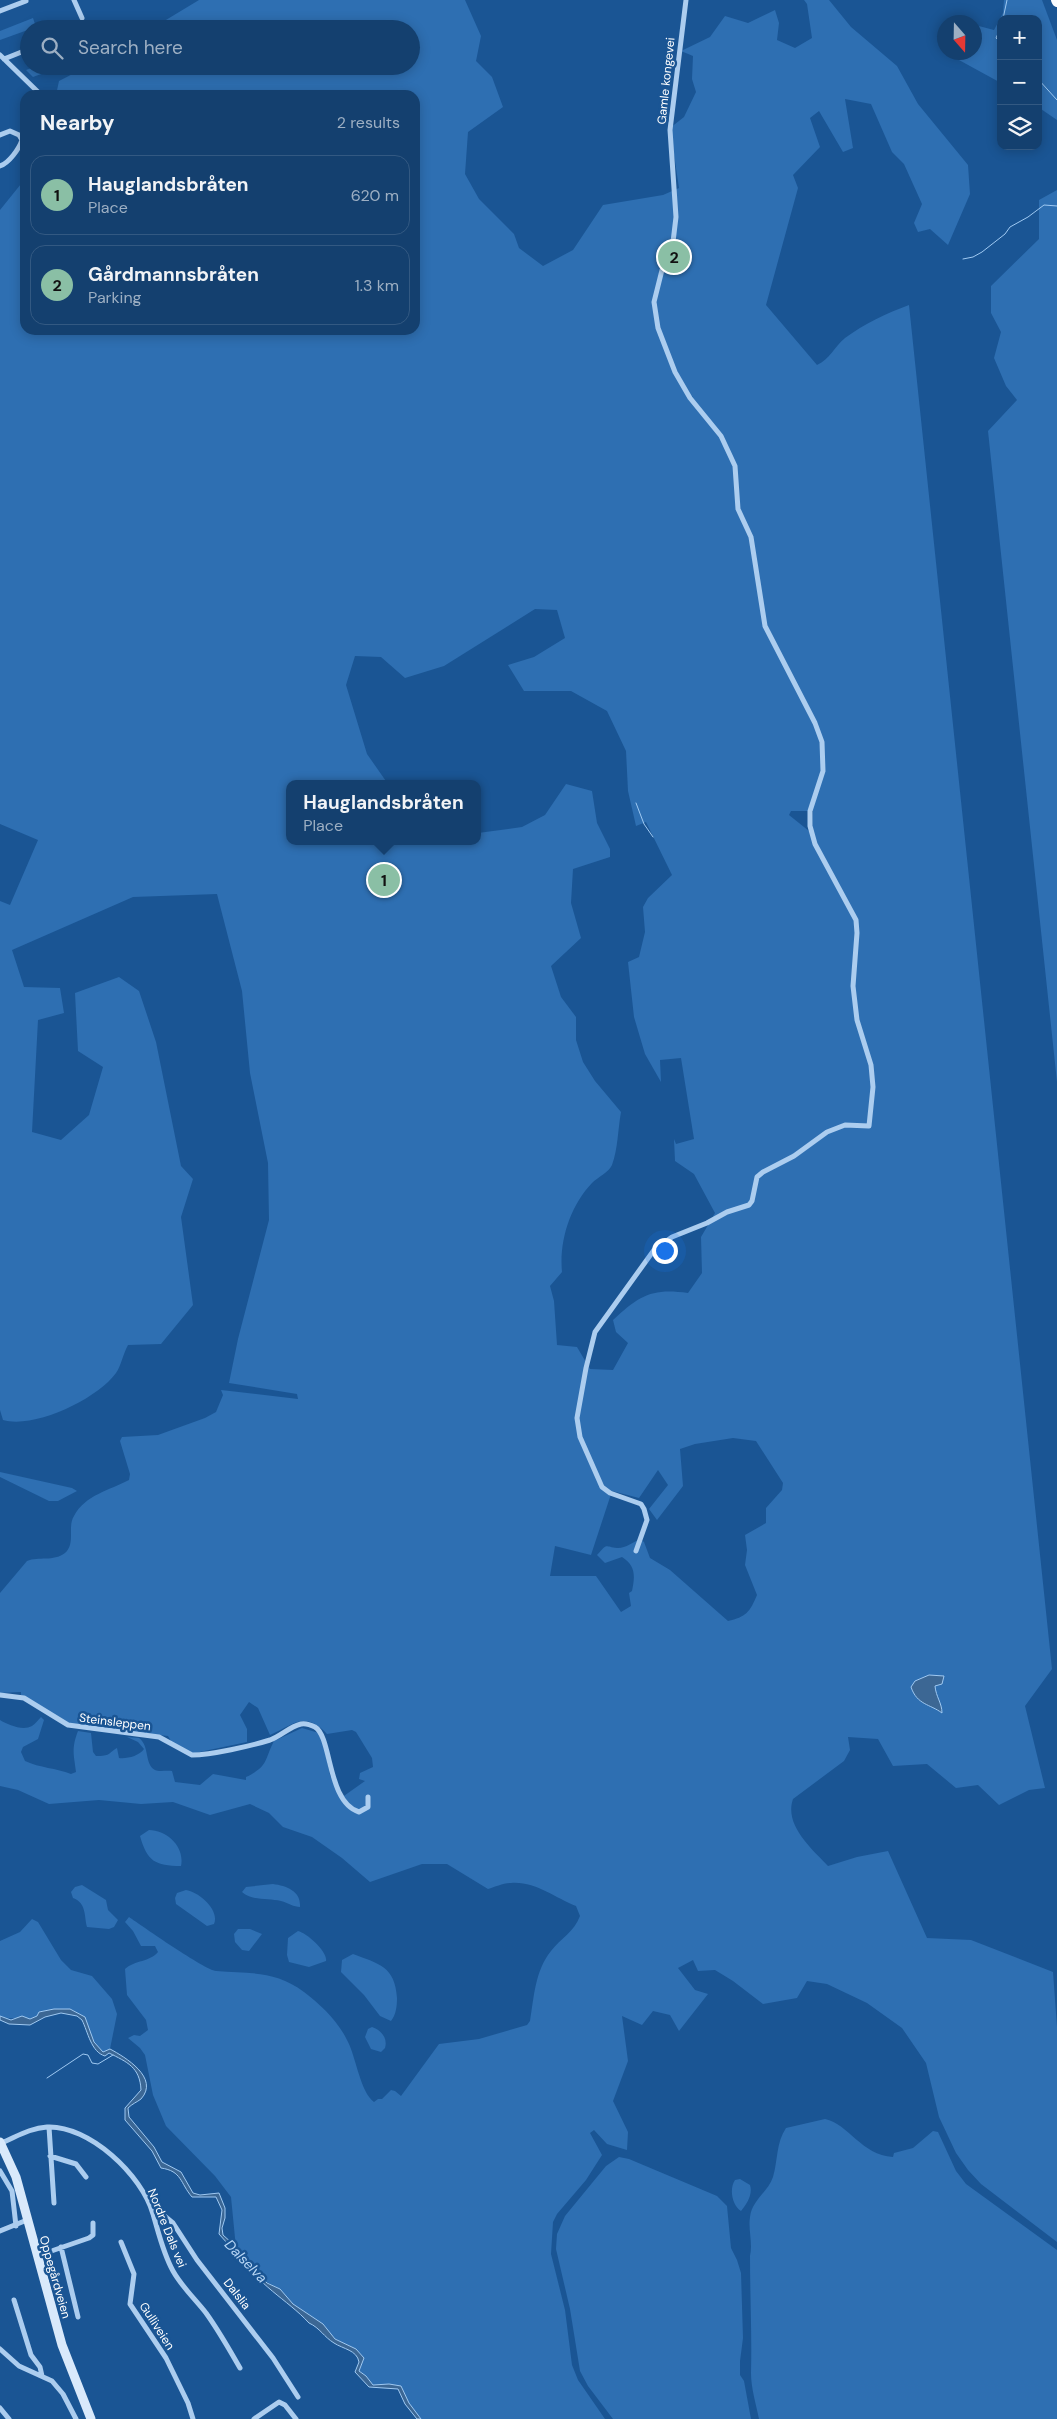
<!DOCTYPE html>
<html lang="en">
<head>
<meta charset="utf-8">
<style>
  body { margin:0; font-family:"DM Sans",sans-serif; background:#1d4774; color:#f1f3f6 }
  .controls { position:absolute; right:15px; top:15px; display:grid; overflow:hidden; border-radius:10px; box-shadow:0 2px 12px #0003 }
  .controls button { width:45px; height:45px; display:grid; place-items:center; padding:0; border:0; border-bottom:1px solid #335982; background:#14406f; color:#f1f3f6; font:25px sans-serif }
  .compass { position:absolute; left:937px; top:15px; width:45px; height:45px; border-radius:50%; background:#14406f; box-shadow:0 2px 12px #0003; rotate:160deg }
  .you { position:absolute; left:664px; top:1250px; width:18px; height:18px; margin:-12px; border:4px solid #fff; border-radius:50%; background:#1a73e8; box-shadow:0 0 0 8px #1a73e833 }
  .badge { display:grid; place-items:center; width:32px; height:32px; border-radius:50%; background:#8abfa5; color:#111; font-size:16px; font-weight:700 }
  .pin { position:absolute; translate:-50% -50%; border:2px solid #fff; box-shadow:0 1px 5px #0006 }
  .popup { position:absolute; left:286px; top:780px; width:195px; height:65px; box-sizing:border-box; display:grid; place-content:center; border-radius:10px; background:#14406f; filter:drop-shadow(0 1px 4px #0005); font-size:16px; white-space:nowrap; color:#9dafc3 }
  .popup b { font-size:19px; color:#f1f3f6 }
  .popup::after { content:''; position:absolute; left:50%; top:100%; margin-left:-10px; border:10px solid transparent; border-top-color:#14406f }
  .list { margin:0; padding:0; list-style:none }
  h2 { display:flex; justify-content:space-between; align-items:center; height:65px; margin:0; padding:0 20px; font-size:21px }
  h2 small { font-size:16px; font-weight:400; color:#9dafc3 }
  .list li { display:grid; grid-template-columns:32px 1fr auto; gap:15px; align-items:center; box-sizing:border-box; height:80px; margin:0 10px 10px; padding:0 10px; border:1px solid #335982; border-radius:15px }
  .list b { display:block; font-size:19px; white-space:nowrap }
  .list p { margin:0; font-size:16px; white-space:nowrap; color:#9dafc3 }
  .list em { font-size:16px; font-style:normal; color:#9dafc3 }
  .icon { flex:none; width:28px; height:28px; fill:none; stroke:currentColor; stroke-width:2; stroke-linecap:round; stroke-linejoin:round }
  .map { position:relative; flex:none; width:1057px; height:2419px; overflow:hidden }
  .search { position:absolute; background:#14406f; box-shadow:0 2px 12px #0003; left:20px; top:20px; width:400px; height:55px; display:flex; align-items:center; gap:12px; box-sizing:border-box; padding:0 18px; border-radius:28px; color:#9dafc3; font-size:19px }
  .panel { position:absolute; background:#14406f; box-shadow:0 2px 12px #0003; left:20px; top:90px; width:400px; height:245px; border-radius:15px }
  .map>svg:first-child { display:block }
  .green { fill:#2e6fb2; fill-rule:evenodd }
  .water { fill:#3c6794; stroke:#9fc9f2 }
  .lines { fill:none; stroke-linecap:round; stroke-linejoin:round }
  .stream { stroke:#9fc9f2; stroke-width:1 }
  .minor { stroke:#accdef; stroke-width:5 }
  .secondary { stroke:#d9e9fb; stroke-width:9 }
  .trunk { stroke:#fafcff; stroke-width:10 }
  .labels { text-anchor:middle; stroke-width:5; stroke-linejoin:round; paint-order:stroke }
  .street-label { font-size:12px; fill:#fff; stroke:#1a5594 }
  .water-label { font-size:14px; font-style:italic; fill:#b8d7f6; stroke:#1a5594 }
</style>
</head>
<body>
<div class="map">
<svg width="1057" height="2419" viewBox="0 0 1057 2419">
  <rect width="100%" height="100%" fill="#1a5594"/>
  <!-- green -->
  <path class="green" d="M199,0H465L481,36L476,61L492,77L503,107L468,132L465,174L479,199L514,234L519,248L543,266L573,250L603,205L663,195L679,188L670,128L684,117L696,92L692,79L693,56L681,51L710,37L725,16L748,23L775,10L779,23L777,40L795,48L812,38L807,4L804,0H829L851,27L897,66L918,104L968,165L970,194L948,245L930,229L918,232L914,223L922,204L904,164L892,152L871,104L845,99L853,148L843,152L819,111L810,118L820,147L793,175L798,188L766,305L817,365C830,359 834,347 845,338C864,324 887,313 909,305L1052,1669L1025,1706L1045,1788L1029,1790L999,1805L978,1785L956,1788L927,1764L893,1766L878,1739L848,1737L850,1750L844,1761L793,1799C784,1825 811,1848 828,1866L857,1857L888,1851L927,1938L971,1940L1053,1972L1057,2027V2242L981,2184L968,2170L956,2153L939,2117L926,2063L902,2028L867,2003L827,1984L807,1981L797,1998L763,2004L733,1981L715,1970L698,1971L693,1960L678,1968L695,1990L708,1994L679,2031L670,2015L653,2011L642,2025L622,2016L628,2061L613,2101L628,2132L627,2150L607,2144L594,2130L590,2133L602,2155L586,2180L557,2214L553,2222L551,2254L565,2310L572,2365L578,2380L605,2419H421L409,2403L401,2386L389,2384L373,2385L366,2376L359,2371L364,2358L356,2349L335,2339L323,2324L293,2304L280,2289L265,2281L253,2269L243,2253L236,2248L231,2197L215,2176L166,2126L153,2095L145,2055L140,2048L128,2038L134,2035L140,2036L148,2030L146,2020L127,1995L125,1969C135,1960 150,1962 158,1952L155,1946H141L133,1931L125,1922L129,1917C142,1926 205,1970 216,1971C250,1974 275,1970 304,1992C320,2004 338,2021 347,2040C356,2056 360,2092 374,2102L378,2099H382L391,2090L395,2091L401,2096L439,2044L479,2039L527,2025L530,2021C534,1997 535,1971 551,1951C561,1938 574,1932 580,1916L576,1906C555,1898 535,1881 511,1883C503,1883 495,1887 488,1889L447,1864H422L370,1882L342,1858L312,1837L283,1827L269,1813L250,1804L210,1815L173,1802L141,1804L99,1800L49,1804L18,1790L0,1786V1720C8,1725 23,1731 32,1726C35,1724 38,1720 41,1717L44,1720L38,1739L23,1747L21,1752L25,1761C40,1768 56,1768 71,1774L76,1772C74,1755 71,1749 78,1731L91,1733L93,1752L96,1756C111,1756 107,1754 117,1748L119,1758C127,1759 139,1756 144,1749L138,1742L127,1737L139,1738C150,1746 144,1764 155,1770C159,1772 167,1770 172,1771L175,1782L200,1785L213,1774L246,1780V1777C269,1766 264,1760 274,1741L302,1728L319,1733L323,1742L330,1775L341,1798L365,1781L359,1779L360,1773L373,1767L372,1758L356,1732L352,1730L327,1734C304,1710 294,1725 270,1735L258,1708L249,1702L240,1715L247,1729V1742L190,1754L171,1741L168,1736L71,1725L21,1695V1692L0,1693V1593L27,1561C39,1556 53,1562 65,1553C76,1543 67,1527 74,1516C85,1495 110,1490 129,1480L130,1474L120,1441L122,1437L158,1435L205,1418L216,1412L223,1395L221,1390L298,1399L297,1394L229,1383L238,1339L269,1220L268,1163L250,1073L242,991L217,894L133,897L12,950L24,987L60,988L64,1013L38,1020L32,1132L61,1140L89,1115L103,1067L78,1051L75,993L119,977L139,991L156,1042L181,1166L193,1179L181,1217L193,1305L161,1344L128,1345C123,1354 121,1366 116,1373C97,1399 35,1429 3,1420L0,1410V901L10,905L38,840L0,824V210L25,179V330H415V95H56L59,81L88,66H411V29H151ZM535,609L557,610L565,638L534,657L508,665L524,691H571L607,711L626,751L628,791L636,826L646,822L672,875L648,898L643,907L645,932L639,957L628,962L634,1017L645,1054L661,1082L660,1060L681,1058L694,1139L676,1144L674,1139L675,1161L694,1174L715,1213L701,1237L702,1273L688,1293C652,1288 640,1295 613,1320L616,1332L628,1343L613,1370L590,1369L577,1347L557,1345L554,1301L550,1286L562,1272C559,1241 570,1206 592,1183C598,1177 609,1172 612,1165C618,1149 618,1128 621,1112L595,1081L583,1062L576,1040V1017L561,997L551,966L581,938L571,903L573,869L610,857V849L597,823L592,791L566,784L545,815L522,827L478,833V841H290V784H388L367,754L346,685L355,656L381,657L405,678L444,666ZM791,811H813L812,831H809L789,815ZM733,1438L756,1441L783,1483L782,1490L766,1508V1523L745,1535L747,1550L745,1565L757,1595C750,1612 746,1617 728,1621L670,1570L650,1558L644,1542L640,1539C634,1542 624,1549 617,1548C603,1546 608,1543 597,1555L605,1563L622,1557C636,1566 635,1576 632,1591L629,1593L631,1606L621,1612L596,1576H550L555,1546L591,1555L612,1491L639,1498L658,1470L668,1485L649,1509L657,1520L683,1486L680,1449L695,1444Z
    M1004,0H1042L1057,40V120L1038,107V19H1001V83L948,54V53L974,52L975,25L994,30L1003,13Z
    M33,18L36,27L0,40V31Z
    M37,66H50L52,70L33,77L26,70Z
    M1057,190V1082L988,431L1017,400L1006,386L994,358L1001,332L991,313V286L1039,239V200Z
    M0,1472L72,1488L77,1491L58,1501H49L0,1477Z
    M149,1830C167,1830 185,1847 181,1866C155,1866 147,1861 140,1836Z
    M273,1884C287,1886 301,1891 300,1907C294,1907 288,1903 281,1901C269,1898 251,1901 242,1892L246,1887Z
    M82,1885L106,1900L108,1910L118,1920L114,1927L109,1929L87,1927C84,1917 87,1903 73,1898L71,1892L75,1887Z
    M186,1890C199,1892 220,1910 214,1924L207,1926L176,1904L175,1898L177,1893Z
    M32,1919L38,1922L61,1960L71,1970L92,1976L112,1999L117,2014L110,2049L103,2052L94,2042L85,2018L73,2010L40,2011L37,2016L27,2020C21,2015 12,2021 0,2016V1941L20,1932Z
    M238,1929H250L262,1934L249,1951L242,1950L235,1942L234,1934Z
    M298,1931C307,1933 328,1952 326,1961L309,1967L289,1962L287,1955L288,1938Z
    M353,1954C379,1964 395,1966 397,1998C397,2006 396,2015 391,2021L380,2016L364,1995L341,1972L342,1960Z
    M372,2027C381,2030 388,2038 385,2048L381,2052L371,2049L365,2037L368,2029Z
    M825,2119C849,2124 861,2155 893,2157L894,2153L913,2148L933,2131L938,2132L956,2171L966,2184L1057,2250V2419H759C756,2404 751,2388 751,2373C752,2335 750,2295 750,2256C753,2243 748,2230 750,2217C752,2200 768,2192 773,2177C778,2160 776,2143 786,2128Z
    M619,2157L629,2159L717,2196L727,2206L731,2248L737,2260L741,2273L743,2338L740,2361V2375L744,2381L751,2419H613L588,2386L580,2371L570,2309L556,2249L557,2234L565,2216L606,2166Z
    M740,2179L750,2185C753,2194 747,2204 741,2211C732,2205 729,2189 735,2180Z"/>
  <!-- water -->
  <path class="water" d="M929,1675L944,1676L942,1684L935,1686C936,1697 942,1703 942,1713C930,1704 917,1705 911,1687L915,1681Z
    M54,2009H70L85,2017L94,2042L103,2052L110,2049C125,2057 160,2078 141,2099C137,2102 132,2104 128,2108L129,2117L154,2147L162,2162L181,2172L193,2193L200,2195L219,2193L225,2208V2218L222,2228L223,2235L243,2253L253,2269L267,2283L280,2289L293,2304L323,2324L335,2339L356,2349L364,2358L359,2371L366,2376L373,2385L389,2384L401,2386L409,2403L421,2419H417L405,2404L398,2389L369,2387L355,2372L359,2362C357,2350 343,2349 334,2343C324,2337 320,2328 309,2323C287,2299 256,2285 241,2254L236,2253L219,2234L222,2210L216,2197H192C180,2183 182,2171 161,2168L152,2151L125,2120V2108L141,2090C140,2067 127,2062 109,2053L105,2056C91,2052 88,2032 82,2020L77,2016L61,2013L45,2017L30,2025L9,2024L0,2020V2016L11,2020L22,2016L30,2019L37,2016L39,2012Z"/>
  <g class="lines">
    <!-- stream -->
    <path class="stream" d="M1003,19L1007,0
      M1001,27L996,38L1001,43
      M1038,79L1057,100
      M963,259L973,257L982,252L1005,234L1010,227L1028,217L1044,205L1057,206
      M636,803L644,824L653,837
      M47,2078L83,2054L88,2055L92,2063L98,2064L113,2055"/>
    <!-- minor -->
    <path class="minor" d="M74,0L82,18
      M0,11L26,1
      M0,55L38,92
      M4,59L29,49
      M0,135L10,131L19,135L22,140C19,149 9,163 0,166
      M636,1551L647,1520L644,1509L641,1504L610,1493L602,1487L580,1437L577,1418L586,1368L595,1332L654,1250L672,1237L707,1223L727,1212L749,1205L752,1201L757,1177L763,1172L794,1156L827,1132L845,1125L869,1126L873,1087L871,1065L857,1020L853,986L857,933L856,920L815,844L810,826V811L823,771L822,742L815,723L765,626L751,537L738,509L735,466L721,436L690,398L675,372L658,328L654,302L664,262L673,242L676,217L670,130L686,0
      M0,1695L24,1698L68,1725L159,1737L192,1755C211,1755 251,1746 270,1740C281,1736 289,1727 301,1724C306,1723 311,1725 315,1727C332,1737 327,1802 359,1812L368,1807V1797
      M49,2127L54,2203
      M1,2143C16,2137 30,2128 47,2127C89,2125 142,2175 153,2214C159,2234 163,2253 173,2271C182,2287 195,2299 206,2313C219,2331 229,2349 240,2368
      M50,2156L76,2164L86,2177
      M0,2171L12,2191L16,2226
      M153,2214H162L173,2223L197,2260L273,2358L298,2397
      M0,2231L27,2220
      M121,2242L134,2274L130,2304L166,2358L188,2403L193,2419
      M61,2247L78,2317
      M37,2256L89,2238L93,2235V2223
      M14,2300L31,2355L40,2367L42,2376
      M0,2349L19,2366L52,2381L63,2394L76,2419
      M0,2408L9,2419
      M254,2419L279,2402L285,2405L296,2419"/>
    <!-- secondary -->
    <path class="secondary" d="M0,2142L16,2177L62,2345L91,2419"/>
    <!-- trunk -->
    <path class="trunk" d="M1056,0L1057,2"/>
  </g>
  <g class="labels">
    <!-- street labels -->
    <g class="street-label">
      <text transform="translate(666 81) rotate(-84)" y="4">Gamle kongevei</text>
      <text transform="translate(115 1722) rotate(7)" y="4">Steinsleppen</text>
      <text transform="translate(167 2228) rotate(68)" y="4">Nordre Dals vei</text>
      <text transform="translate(55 2277) rotate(74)" y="4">Oppegårdveien</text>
      <text transform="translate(237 2294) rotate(52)" y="4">Dalslia</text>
      <text transform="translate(157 2326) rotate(57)" y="4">Gulliveien</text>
    </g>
    <!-- water labels -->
    <g class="water-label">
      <text transform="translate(246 2261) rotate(46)" y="5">Dalselva</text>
    </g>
  </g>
</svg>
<div class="controls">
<button>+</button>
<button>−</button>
<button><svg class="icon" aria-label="layers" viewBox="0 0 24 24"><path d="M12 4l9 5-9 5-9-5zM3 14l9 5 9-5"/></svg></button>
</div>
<svg class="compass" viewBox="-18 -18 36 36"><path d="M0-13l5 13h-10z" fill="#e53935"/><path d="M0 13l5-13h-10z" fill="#9dafc3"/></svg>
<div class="you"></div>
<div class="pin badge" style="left:384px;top:880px">1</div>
<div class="popup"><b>Hauglandsbråten</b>Place</div>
<div class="pin badge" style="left:674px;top:257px">2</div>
<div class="search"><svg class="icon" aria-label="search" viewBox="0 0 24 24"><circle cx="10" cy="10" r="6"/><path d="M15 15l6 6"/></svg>Search here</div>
<section class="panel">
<h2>Nearby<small>2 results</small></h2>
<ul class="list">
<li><span class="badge">1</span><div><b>Hauglandsbråten</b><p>Place</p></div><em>620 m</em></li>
<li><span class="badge">2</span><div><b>Gårdmannsbråten</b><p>Parking</p></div><em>1.3 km</em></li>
</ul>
</section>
</div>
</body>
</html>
